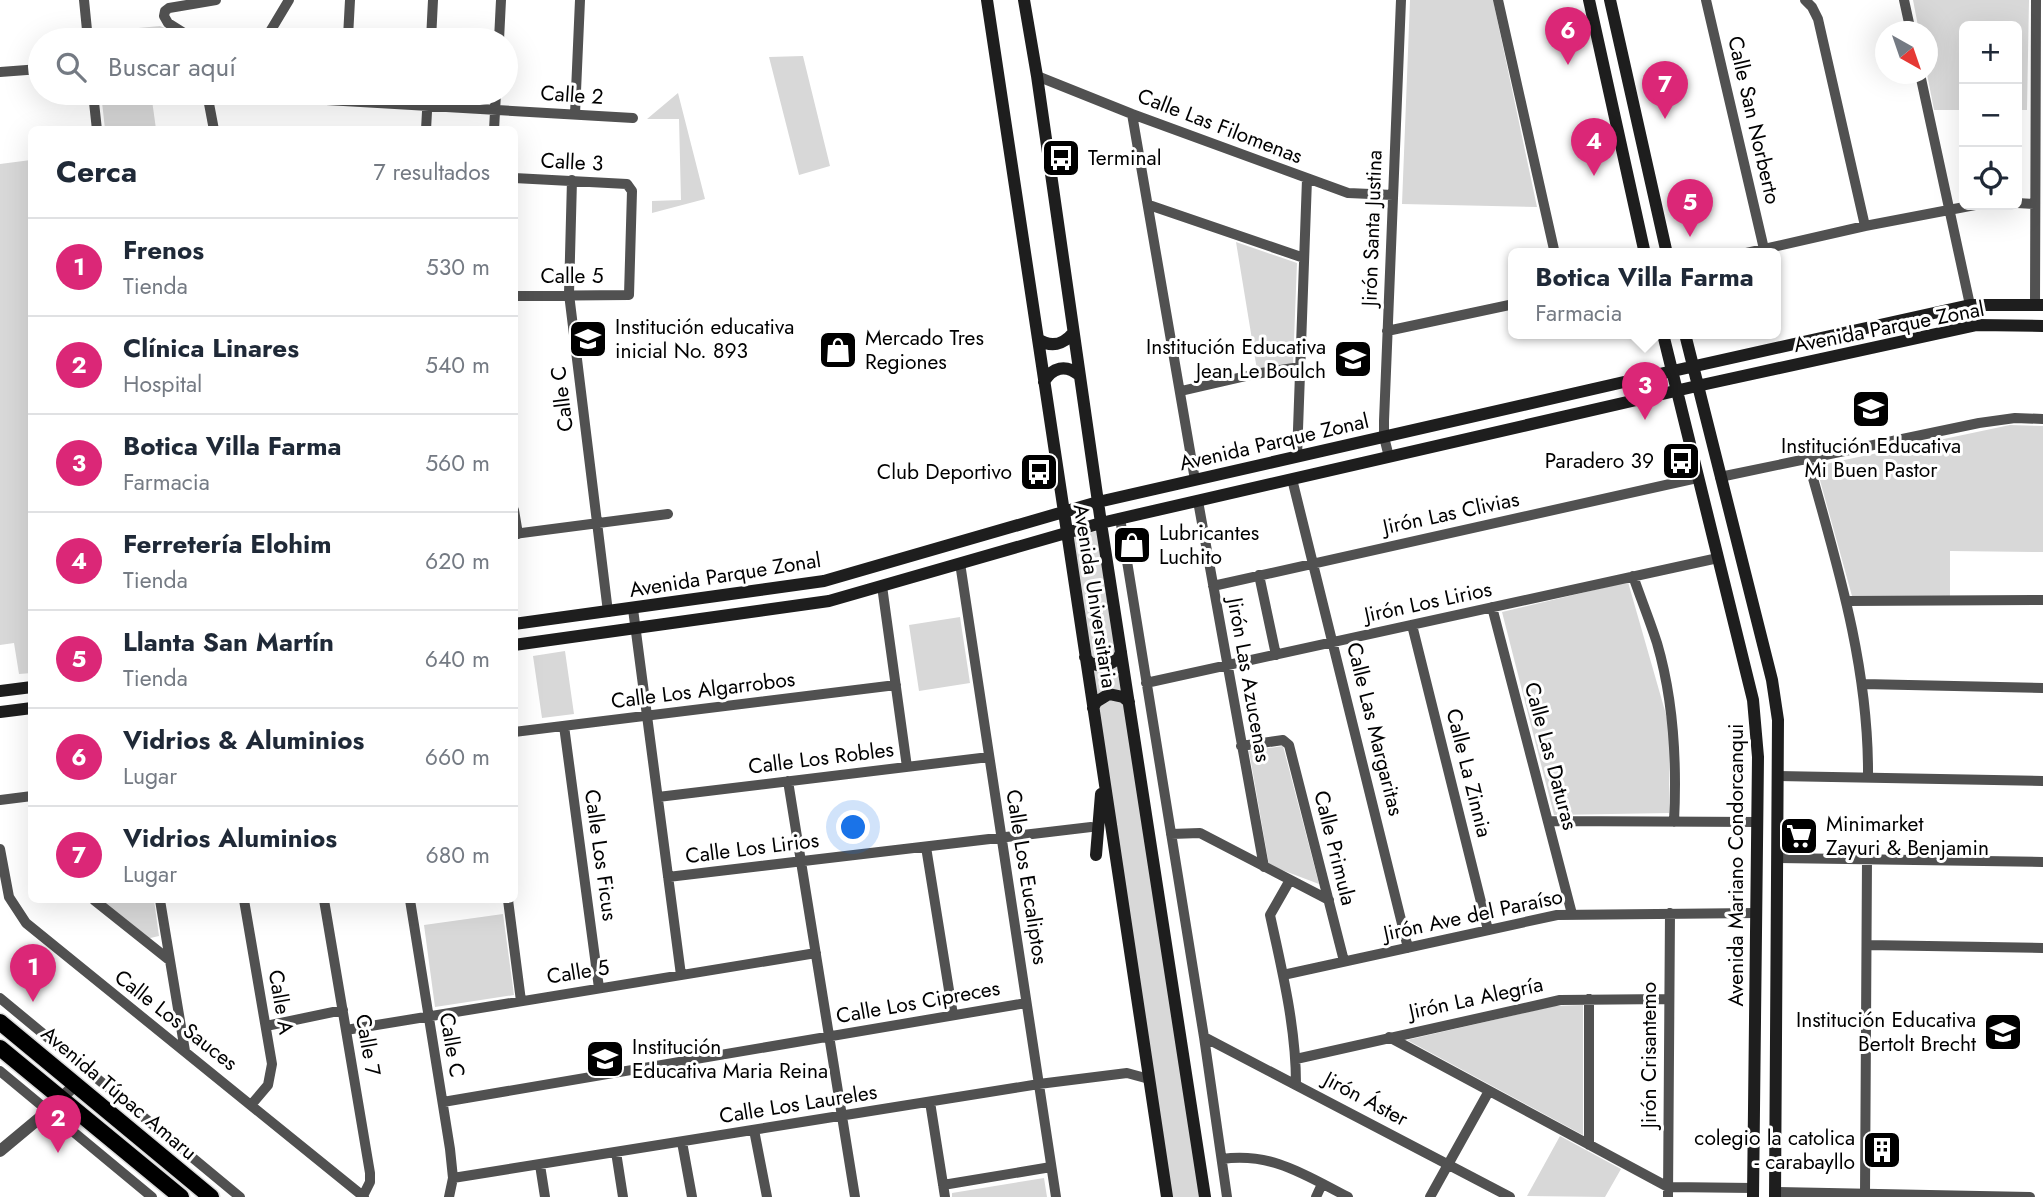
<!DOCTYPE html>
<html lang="es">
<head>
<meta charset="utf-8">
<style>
  body { margin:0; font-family:Jost,sans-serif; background:#f6f6f7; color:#1f2937 }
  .controls { position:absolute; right:21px; top:21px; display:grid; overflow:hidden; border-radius:10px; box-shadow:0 7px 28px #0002 }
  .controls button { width:63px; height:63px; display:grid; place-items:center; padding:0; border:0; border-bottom:2px solid #e0e1e3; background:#fff; color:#1f2937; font:35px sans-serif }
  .compass { position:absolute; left:1875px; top:21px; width:63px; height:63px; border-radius:50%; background:#fff; box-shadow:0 7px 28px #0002; rotate:140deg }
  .you { position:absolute; left:854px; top:828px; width:24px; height:24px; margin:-18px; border:5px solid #fff; border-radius:50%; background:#1a73e8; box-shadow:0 0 0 10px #1a73e833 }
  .badge { display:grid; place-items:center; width:46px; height:46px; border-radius:50%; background:#db2777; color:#fff; font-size:23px; font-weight:700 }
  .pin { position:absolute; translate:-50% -58px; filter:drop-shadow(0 2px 4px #0008) }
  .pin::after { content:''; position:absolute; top:37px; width:24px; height:21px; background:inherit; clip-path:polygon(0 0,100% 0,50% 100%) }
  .popup { position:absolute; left:1508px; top:248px; width:273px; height:91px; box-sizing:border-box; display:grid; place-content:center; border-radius:10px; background:#fff; filter:drop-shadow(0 2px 5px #0005); font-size:23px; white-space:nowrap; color:#747a83 }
  .popup b { font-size:26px; color:#1f2937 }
  .popup::after { content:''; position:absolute; left:50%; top:100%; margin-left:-14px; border:14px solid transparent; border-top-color:#fff }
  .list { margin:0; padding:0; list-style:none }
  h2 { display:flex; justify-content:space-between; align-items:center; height:91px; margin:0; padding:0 28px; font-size:30px }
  h2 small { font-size:23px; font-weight:400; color:#747a83 }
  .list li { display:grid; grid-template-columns:46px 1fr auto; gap:21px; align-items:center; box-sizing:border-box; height:98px; padding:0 28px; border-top:2px solid #e0e1e3 }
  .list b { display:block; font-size:26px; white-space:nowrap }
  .list p { margin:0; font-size:23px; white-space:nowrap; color:#747a83 }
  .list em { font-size:23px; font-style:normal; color:#747a83 }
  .icon { flex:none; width:38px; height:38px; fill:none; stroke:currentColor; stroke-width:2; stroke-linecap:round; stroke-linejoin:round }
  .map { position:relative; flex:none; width:2043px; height:1197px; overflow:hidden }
  .search { position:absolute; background:#fff; box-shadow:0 7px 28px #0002; left:28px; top:28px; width:490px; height:77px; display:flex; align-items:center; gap:18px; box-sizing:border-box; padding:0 24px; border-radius:38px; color:#747a83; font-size:26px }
  .panel { position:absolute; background:#fff; box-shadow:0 7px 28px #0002; left:28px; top:126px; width:490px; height:777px; border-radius:10px }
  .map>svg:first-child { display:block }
  .green { fill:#d8d8d8 }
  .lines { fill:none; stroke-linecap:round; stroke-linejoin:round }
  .trunk-casing { stroke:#dbdbdb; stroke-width:19 }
  .minor { stroke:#515151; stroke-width:10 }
  .tertiary { stroke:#515151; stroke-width:12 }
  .secondary { stroke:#1e1e1e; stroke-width:12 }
  .trunk { stroke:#000; stroke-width:16 }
  .labels { text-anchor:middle; stroke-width:6; stroke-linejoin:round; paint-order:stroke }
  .street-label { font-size:21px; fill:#000; stroke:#fff }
  .poi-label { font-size:21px; fill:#000; stroke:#fff; text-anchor:start }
</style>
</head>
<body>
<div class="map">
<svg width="2043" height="1197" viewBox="0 0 2043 1197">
  <rect width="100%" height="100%" fill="#fff"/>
  <!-- green -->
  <path class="green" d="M1410,0H1493L1537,207L1402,204Z
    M1913,0H2029L2027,110H2017V26H1964V110H1934L1927,74V32L1919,31Z
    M160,26L172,31L182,40H96L95,32Z
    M803,56L830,166L799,175L769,57Z
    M101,93H151L156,129H105Z
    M678,93L705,199L652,213V201L681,200L679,119H647Z
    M31,160L32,673L19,674L14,643L0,645V164Z
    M1236,242L1297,263L1293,365L1257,370Z
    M2010,425L2043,426V552L1950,551V596H1852L1816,466Z
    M1097,531L1200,1197H1172L1071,537Z
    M1628,582L1669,725V813L1554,815L1502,612Z
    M960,617L970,683L919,691L909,625Z
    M565,651L574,714L542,718L533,656Z
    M1283,746L1319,884L1269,865L1249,751Z
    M100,900H154L159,936L146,939Z
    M503,914L514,995L435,1007L424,925Z
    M1583,1005V1135L1407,1040L1554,1006Z
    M1560,1136L1621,1169L1605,1197L1527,1196Z
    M1044,1178L1047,1197H952V1193Z"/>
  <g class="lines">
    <defs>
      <path id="trunk" d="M0,1022L211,1197
        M0,1048L181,1197"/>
    </defs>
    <!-- trunk casing -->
    <use href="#trunk" class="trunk-casing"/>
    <!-- minor -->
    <path class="minor" d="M84,0L88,40
      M1498,0L1555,254
      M1706,0L1764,249
      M1805,0L1812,7L1818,19L1865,226
      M1904,0L1911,32
      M330,36L431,40
      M348,37L350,0
      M195,40L168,23L164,16L165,11L169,8L216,0
      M265,40L289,0
      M431,40L433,0
      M499,40L501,0
      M0,72L40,69
      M1920,74L1970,305
      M1037,76L1132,114L1348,193L1393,195
      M93,93L97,130
      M207,93L214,130
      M254,93L258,96L633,118
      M575,114L580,0
      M1132,114L1195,480
      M426,130L428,93
      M494,130L496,93
      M514,178L627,184L632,191L629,295L514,296
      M572,180L569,294L608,612
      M2017,203L2034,204
      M1149,205L1304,258
      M1742,254L1865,226L1975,205
      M2035,305L2036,0
      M1387,331L1514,304
      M1181,391L1255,374L1300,367
      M1297,457L1307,179
      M1389,457L1384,437V421L1401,0
      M1807,457C1837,564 1869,666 1868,777
      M1720,477L1979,423L2015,418L2043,419
      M1292,479L1408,948
      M1198,501L1264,867
      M514,510L518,534
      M1120,518L1204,1037L1227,1197
      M514,534L668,514
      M960,563L1056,1197
      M1259,575L1276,655
      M1633,576C1641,599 1650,621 1657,643C1674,701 1677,762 1674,822
      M882,586L907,767
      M1213,586L1697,478
      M1847,601L2043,600
      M1492,607L1572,914
      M633,609L681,975
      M1412,625L1488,930
      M1146,683L1718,558
      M1863,684L2043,688
      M564,726L599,988
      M514,732L896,685
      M1241,746L1283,740L1289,745L1344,961
      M1778,776L2043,781
      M788,781L855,1197
      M658,797L989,757
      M0,800L32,796
      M1548,821L1757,822
      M1171,834L1200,833L1329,900
      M926,847L953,1015
      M0,849L9,897L26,923L364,1197
      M1778,858L2043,862
      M668,877L1091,827
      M1290,880L1270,915C1282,970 1296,1027 1296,1084
      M94,900L168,959
      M160,900L185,1051
      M244,900L272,1064L268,1085L251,1105
      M324,900L370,1173V1182L363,1196
      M410,900L450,1149L453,1178L449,1197
      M508,900L521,1001
      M1867,945L2043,948
      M1283,975L1557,915L1756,913
      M0,998L240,1197
      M1589,999V1145
      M266,1026L343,1010
      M346,1030L816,953
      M1204,1037L1510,1197
      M1389,1037L1668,1187L1753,1188
      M1296,1059L1560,1000L1668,999
      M0,1071L152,1197
      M443,1102L1026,1003
      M930,1102L945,1197
      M754,1130L767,1197
      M682,1142L692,1197
      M616,1152L623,1197
      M1222,1159C1272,1152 1305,1175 1348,1197
      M540,1165L545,1197
      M453,1178L1039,1084L1127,1073L1149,1079
      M943,1185L1051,1167
      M1775,1192L2030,1197
      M1865,1194L1867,859
      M1316,1197L1322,1184
      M1430,1197L1489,1091
      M1668,1197L1670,913"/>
    <!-- tertiary -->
    <path class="tertiary" d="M0,1151L48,1111L76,1084"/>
    <!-- secondary -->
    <path class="secondary" d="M987,0L1167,1197
      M1024,0L1037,76L1101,523L1205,1197
      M1589,0L1645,254
      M1610,0L1667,254
      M1663,334L1753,700L1758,757L1753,1197
      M1685,334L1772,680L1778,720L1775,1197
      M1038,339C1051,348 1063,345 1073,333
      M1044,382C1052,367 1066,364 1079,375
      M514,624L824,581L1098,502L1637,379L1970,305H2043
      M514,645L829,601L1101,523L1697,386L1977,325L2043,326
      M1085,657L1090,663L1104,667L1118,659L1121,652
      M0,691L32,687
      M1093,708L1096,702L1109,694L1123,697L1129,702
      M0,712L32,708
      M1096,855L1101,794"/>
    <!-- trunk -->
    <use href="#trunk" class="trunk"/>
  </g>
  <!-- icons -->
  <defs>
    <symbol id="bus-square" viewBox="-11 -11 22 22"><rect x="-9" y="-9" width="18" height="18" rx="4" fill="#000" stroke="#fff"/><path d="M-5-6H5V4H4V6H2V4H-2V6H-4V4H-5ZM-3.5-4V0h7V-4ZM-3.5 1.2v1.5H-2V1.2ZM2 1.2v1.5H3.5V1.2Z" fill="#fff"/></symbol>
    <symbol id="school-square" viewBox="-11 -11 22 22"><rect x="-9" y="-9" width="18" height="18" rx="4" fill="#000" stroke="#fff"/><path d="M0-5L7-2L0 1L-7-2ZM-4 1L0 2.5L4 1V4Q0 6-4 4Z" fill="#fff"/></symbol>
    <symbol id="shop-square" viewBox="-11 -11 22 22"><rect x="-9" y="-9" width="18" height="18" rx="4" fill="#000" stroke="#fff"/><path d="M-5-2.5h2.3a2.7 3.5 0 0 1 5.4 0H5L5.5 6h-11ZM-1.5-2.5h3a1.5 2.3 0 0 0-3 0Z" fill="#fff"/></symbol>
    <symbol id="supermarket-square" viewBox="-11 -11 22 22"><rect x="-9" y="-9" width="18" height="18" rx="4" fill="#000" stroke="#fff"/><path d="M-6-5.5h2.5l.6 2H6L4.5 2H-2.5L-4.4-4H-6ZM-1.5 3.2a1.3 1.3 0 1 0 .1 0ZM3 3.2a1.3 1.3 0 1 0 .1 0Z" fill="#fff"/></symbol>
    <symbol id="building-square" viewBox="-11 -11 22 22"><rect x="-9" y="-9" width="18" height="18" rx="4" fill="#000" stroke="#fff"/><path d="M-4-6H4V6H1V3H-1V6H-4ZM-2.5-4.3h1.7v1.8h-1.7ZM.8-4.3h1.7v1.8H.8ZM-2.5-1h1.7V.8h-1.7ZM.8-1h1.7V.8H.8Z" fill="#fff"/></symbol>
  </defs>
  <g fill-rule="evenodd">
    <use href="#bus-square" x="1039" y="136" width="44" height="44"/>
    <use href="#school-square" x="566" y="317" width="44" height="44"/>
    <use href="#shop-square" x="816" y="328" width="44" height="44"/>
    <use href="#school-square" x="1331" y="337" width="44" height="44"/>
    <use href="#school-square" x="1849" y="387" width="44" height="44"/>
    <use href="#bus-square" x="1659" y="439" width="44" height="44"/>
    <use href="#bus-square" x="1017" y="450" width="44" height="44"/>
    <use href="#shop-square" x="1110" y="523" width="44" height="44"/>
    <use href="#supermarket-square" x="1777" y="814" width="44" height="44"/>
    <use href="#school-square" x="1981" y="1010" width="44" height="44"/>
    <use href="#school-square" x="583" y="1037" width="44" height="44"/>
    <use href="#building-square" x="1860" y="1128" width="44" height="44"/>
  </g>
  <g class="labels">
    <!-- street labels -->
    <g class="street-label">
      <text transform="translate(572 95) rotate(4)" y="7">Calle 2</text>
      <text transform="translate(1754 120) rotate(77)" y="7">Calle San Norberto</text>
      <text transform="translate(1220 126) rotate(21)" y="7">Calle Las Filomenas</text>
      <text transform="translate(572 162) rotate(3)" y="7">Calle 3</text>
      <text transform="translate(1372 228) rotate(-88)" y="7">Jirón Santa Justina</text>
      <text x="572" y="283">Calle 5</text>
      <text transform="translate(1889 327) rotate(-11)" y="7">Avenida Parque Zonal</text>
      <text transform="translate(562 399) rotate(-97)" y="7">Calle C</text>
      <text transform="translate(1274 442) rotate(-13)" y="7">Avenida Parque Zonal</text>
      <text transform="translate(1451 513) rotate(-12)" y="7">Jirón Las Clivias</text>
      <text transform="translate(725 575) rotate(-9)" y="7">Avenida Parque Zonal</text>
      <text transform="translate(1095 596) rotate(81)" y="7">Avenida Universitaria</text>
      <text transform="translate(1428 602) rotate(-12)" y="7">Jirón Los Lirios</text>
      <text transform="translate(1249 680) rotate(80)" y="7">Jirón Las Azucenas</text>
      <text transform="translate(703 690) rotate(-7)" y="7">Calle Los Algarrobos</text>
      <text transform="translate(1375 729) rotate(76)" y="7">Calle Las Margaritas</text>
      <text transform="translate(1551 756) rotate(75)" y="7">Calle Las Daturas</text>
      <text transform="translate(821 758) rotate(-7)" y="7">Calle Los Robles</text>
      <text transform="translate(1469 773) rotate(76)" y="7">Calle La Zinnia</text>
      <text transform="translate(752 848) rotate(-7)" y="7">Calle Los Lirios</text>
      <text transform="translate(1335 848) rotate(76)" y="7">Calle Primula</text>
      <text transform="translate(601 855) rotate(82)" y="7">Calle Los Ficus</text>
      <text transform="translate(1736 865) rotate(-90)" y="7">Avenida Mariano Condorcanqui</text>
      <text transform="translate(1027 877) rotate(81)" y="7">Calle Los Eucaliptos</text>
      <text transform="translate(1473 915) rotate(-12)" y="7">Jirón Ave del Paraíso</text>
      <text transform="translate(578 972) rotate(-9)" y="7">Calle 5</text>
      <text transform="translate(1476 998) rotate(-12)" y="7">Jirón La Alegría</text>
      <text transform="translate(281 1002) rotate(80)" y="7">Calle A</text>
      <text transform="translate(918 1002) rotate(-10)" y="7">Calle Los Cipreces</text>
      <text transform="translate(176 1020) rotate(38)" y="7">Calle Los Sauces</text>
      <text transform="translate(368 1045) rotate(80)" y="7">Calle 7</text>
      <text transform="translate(452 1045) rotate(80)" y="7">Calle C</text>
      <text transform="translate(1649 1055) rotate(-90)" y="7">Jirón Crisantemo</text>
      <text transform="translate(119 1093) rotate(40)" y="7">Avenida Túpac Amaru</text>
      <text transform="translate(1366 1099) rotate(28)" y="7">Jirón Áster</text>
      <text transform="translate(798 1104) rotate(-9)" y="7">Calle Los Laureles</text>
    </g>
    <!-- poi labels -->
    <g class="poi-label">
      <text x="1088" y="165">Terminal</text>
      <text x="615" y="334">Institución educativa<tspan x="615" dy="24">inicial No. 893</tspan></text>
      <text x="865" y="345">Mercado Tres<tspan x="865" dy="24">Regiones</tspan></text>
      <text x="1326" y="354" text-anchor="end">Institución Educativa<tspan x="1326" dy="24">Jean Le Boulch</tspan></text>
      <text x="1871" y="453" text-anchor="middle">Institución Educativa<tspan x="1871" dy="24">Mi Buen Pastor</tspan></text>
      <text x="1654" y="468" text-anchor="end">Paradero 39</text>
      <text x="1012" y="479" text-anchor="end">Club Deportivo</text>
      <text x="1159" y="540">Lubricantes<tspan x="1159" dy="24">Luchito</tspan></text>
      <text x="1826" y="831">Minimarket<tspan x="1826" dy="24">Zayuri &amp; Benjamin</tspan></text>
      <text x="1976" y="1027" text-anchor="end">Institución Educativa<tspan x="1976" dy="24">Bertolt Brecht</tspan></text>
      <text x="632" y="1054">Institución<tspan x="632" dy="24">Educativa Maria Reina</tspan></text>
      <text x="1855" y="1145" text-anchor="end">colegio la catolica<tspan x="1855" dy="24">- carabayllo</tspan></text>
    </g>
  </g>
</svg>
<div class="controls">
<button>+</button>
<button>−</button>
<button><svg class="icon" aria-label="locate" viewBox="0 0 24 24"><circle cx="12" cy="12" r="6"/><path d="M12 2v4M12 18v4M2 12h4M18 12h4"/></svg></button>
</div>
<svg class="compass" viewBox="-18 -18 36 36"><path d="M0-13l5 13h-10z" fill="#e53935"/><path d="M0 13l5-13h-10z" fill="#747a83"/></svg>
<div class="you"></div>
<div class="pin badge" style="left:33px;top:1002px">1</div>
<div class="pin badge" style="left:58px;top:1153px">2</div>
<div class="pin badge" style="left:1645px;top:420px">3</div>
<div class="popup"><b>Botica Villa Farma</b>Farmacia</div>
<div class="pin badge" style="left:1594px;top:176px">4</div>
<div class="pin badge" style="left:1690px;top:237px">5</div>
<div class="pin badge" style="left:1568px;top:65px">6</div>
<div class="pin badge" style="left:1665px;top:119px">7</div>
<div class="search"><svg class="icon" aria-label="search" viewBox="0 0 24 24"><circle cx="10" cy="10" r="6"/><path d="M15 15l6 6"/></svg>Buscar aquí</div>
<section class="panel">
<h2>Cerca<small>7 resultados</small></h2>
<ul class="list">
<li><span class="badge">1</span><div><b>Frenos</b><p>Tienda</p></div><em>530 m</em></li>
<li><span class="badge">2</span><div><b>Clínica Linares</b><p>Hospital</p></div><em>540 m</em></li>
<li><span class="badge">3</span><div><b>Botica Villa Farma</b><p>Farmacia</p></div><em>560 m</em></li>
<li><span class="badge">4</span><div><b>Ferretería Elohim</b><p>Tienda</p></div><em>620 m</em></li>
<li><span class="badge">5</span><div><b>Llanta San Martín</b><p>Tienda</p></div><em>640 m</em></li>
<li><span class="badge">6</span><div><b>Vidrios &amp; Aluminios</b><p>Lugar</p></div><em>660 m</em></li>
<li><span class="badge">7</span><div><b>Vidrios Aluminios</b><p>Lugar</p></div><em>680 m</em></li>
</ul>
</section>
</div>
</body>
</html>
